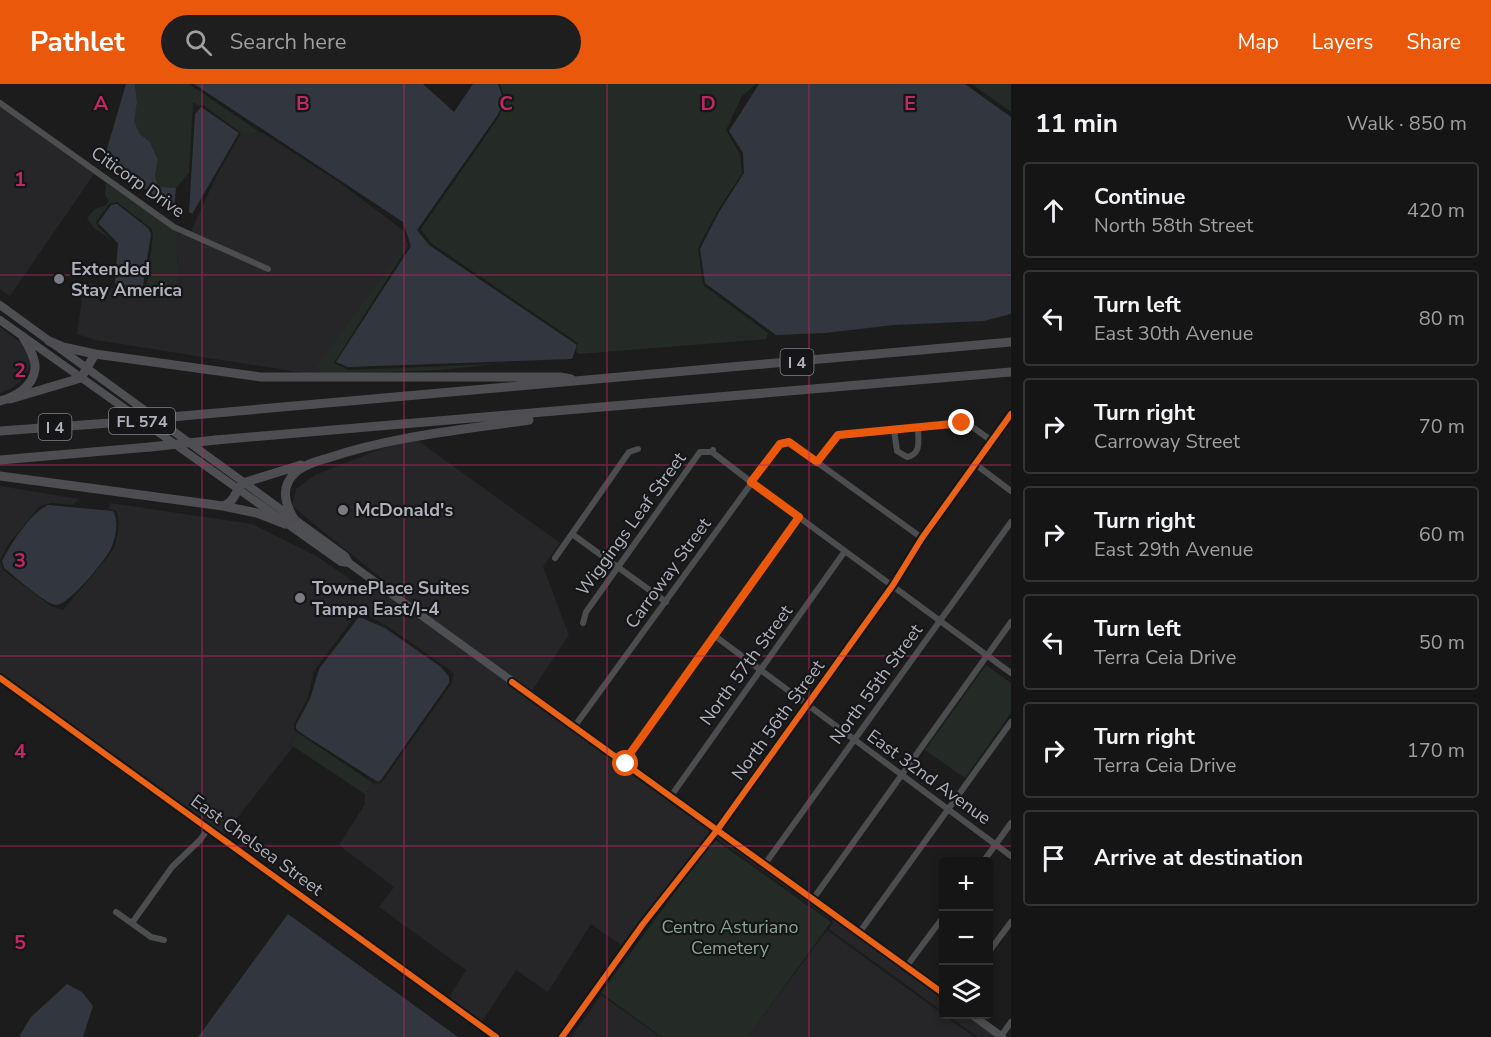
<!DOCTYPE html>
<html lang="en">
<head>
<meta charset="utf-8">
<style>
  body { margin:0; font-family:"Nunito Sans",sans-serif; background:#1e1e1e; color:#f1f3f6 }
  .controls { position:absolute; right:18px; bottom:18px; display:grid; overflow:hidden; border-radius:6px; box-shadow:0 3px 9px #0003 }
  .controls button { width:54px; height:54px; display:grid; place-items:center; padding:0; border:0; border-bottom:2px solid #343434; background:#151515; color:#f1f3f6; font:30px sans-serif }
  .stop { position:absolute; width:18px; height:18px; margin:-14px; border:4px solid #ea580c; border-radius:50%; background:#fff }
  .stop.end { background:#ea580c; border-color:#fff; box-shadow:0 2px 6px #0008 }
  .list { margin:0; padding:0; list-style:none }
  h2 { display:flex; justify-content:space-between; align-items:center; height:78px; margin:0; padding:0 24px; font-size:26px }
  h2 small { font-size:20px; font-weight:400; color:#9d9fa0 }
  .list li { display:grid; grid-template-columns:39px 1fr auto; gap:18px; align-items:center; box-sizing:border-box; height:96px; margin:0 12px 12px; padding:0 12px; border:2px solid #343434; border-radius:6px }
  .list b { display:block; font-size:22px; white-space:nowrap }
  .list p { margin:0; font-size:20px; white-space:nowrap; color:#9d9fa0 }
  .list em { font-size:20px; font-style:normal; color:#9d9fa0 }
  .icon { flex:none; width:33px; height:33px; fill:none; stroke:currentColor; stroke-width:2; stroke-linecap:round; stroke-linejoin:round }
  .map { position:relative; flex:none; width:1011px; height:953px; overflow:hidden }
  header { display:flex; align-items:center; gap:36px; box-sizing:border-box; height:84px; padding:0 30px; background:#ea580c; color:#fff }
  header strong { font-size:28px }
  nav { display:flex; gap:33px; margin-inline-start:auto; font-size:21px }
  .search { width:420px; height:54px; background:#1e1e1e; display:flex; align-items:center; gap:15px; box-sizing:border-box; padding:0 21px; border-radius:33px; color:#9d9fa0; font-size:22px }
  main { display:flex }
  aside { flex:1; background:#151515 }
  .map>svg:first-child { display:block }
  .built { fill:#262628 }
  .green { fill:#242b26 }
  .water { fill:#31363f }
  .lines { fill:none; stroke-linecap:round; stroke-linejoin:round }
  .minor { stroke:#4c4d4f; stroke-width:6 }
  .major { stroke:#4e4f52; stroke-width:8 }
  .highway { stroke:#4e4e52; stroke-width:9 }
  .highway-bridge { stroke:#4e4e52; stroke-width:9 }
  .cycleway-casing { stroke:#161618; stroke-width:10 }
  .cycleway { stroke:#ea6118; stroke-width:6 }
  .route { stroke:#ea580c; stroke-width:8 }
  .grid { fill:none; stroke:#c02765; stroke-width:1.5; stroke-opacity:0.55 }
  .poi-dot { fill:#7b7c83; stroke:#161618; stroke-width:2 }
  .labels { text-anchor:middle; stroke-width:4.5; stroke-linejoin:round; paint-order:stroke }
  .shield { fill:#161618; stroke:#80828a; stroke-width:1.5 }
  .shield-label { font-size:16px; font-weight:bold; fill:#aeb0bb }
  .street-label { font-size:18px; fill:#aeb0bb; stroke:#161618 }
  .poi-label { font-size:18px; font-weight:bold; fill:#aeb0bb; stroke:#161618; text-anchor:start }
  .park-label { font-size:18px; fill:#87a58e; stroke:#161618 }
  .grid-label { font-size:20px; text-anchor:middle; font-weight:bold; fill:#c02765; stroke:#161618; stroke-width:4.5; stroke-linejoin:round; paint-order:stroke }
</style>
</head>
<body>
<header>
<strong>Pathlet</strong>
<div class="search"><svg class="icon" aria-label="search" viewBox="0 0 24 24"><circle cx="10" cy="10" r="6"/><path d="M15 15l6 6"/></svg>Search here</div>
<nav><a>Map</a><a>Layers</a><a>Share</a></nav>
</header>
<main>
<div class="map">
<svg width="1011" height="953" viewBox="0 0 1011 953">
  <rect width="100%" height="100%" fill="#1c1c1c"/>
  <!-- built -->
  <path class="built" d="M0,23L94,90L10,212L0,205Z
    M241,49H263L339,98L404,147L407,158L317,284L322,290H310L96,256L77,250L84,199L95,200L129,208H142L178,178L175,161L178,148L269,189L271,184L191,147L216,93Z
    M0,243L25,262L31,281L20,298L10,305L0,309Z
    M410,356H417L560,459L543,483L569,551L531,608L380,499L382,495L292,422L296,405L315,391L381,365Z
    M0,402L79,415L73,421L52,419L40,422L10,458L0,476L3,486L51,522L63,526L108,473L115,462L119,439L117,428L108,424L110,419L252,440L318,473L371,510L377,503L714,746L624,863L591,840L548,908L516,886L481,939L448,915L466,886L379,823L394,803L339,761L365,720V710L373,699L378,700L383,697L451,600L454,589L387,542L359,527L314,587L308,614L294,640V646L298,649L291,661L293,663L223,752L0,590Z
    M718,749L943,914V928L829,845L833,839L832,836L715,753Z
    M827,846L974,953H748Z
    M601,911L661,953H571Z
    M947,931H966L997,953H978Z"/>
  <!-- green -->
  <path class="green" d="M135,0H189L261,49H241L203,21L199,22L193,18L189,89L175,105L158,104L155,91L158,76L150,58L140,50L134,38L137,19Z
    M500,0H756L742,12L726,46L740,70L742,89L717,128L698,164L703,201L768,249L766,255L579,270L576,268L578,259L431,159L421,145L499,33L506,17Z
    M972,0H1011V28Z
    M106,99L178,148C173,169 183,193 172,212L142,208L147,199L153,151L152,145L117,118L109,120L96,138L98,143L111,155L94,144L87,134L95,125L105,122L109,117L105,111Z
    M407,158L408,162L334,279L348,286L498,280L439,286L322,290L316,284Z
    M986,581L1011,599V629L965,694L925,666Z
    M298,649L373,699L365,710L291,661Z
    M714,755L831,838L748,953H662L601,909Z"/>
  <!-- water -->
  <path class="water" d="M126,0H135L137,19L134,38L140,50L150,58L158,76L155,91L158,103L176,104L174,126L104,75Z
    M194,0H423L454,28L473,0H498L504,17L497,32L417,146L429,161L577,261L572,275L348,283L336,278L411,162L403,138Z
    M759,0H965L1011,33V230L984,237L894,241L825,249L776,251L705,199L700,165L719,128L744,89L743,69L729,47Z
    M201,23L239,49L192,130L189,128L195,30Z
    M117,120L148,144L151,150L143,202L138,207L117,201L115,199L118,159L98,139L111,121Z
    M48,421L113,427C119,437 116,452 112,462C108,474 68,522 56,521C47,521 13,491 4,484L2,477C11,460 30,429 48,421Z
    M358,534H362L385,544L441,583L449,593V599L381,696L378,698L301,649L296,645V641L310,615L319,585Z
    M288,830L458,953H198Z
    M67,900L82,908L93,922L83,953H21L20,951L31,933Z"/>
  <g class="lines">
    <!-- minor -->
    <path class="minor" d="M0,19L174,143L268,185
      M894,346L897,367L907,373C922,370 918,356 918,344
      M713,366L712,368L751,398L1011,589
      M817,378L838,352L962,339L971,342L992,357
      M975,380L1011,407
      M572,450L666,518
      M555,474L629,368L638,365
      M583,539L586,528L700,368H712
      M715,552L1011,772
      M0,594L496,953
      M574,643L780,360L789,358L922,454
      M624,678L799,433
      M671,712L845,467
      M983,778L1011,739
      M765,780L1011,438
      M813,815L1011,538
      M116,828L151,853L164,856
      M132,839L172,783L200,756L208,745
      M859,849L1011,638
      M988,869L1011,838
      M906,883L944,832
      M1001,952L1011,938
      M562,953L643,840L718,745L807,621L893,501L922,454L1011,330"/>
    <!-- major -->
    <path class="major" d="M0,221L345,472L349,479
      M0,236L341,478L349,479L944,910
      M971,930L1002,953"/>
    <!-- highway -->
    <path class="highway" d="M49,257L63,263L95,270L261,293H560L571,295
      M10,315L81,294L95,270
      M0,317C15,313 33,303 35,285C36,275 28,261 23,253
      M182,332L1011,258
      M0,347L110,339
      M216,356L1011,288
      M0,376L150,363
      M0,392L223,422L257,429L285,440
      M223,422C236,417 234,408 243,399L301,381
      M294,435C285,420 280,403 295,389C303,381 317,377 328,374C393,352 462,346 529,336"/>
    <!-- highway-bridge -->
    <path class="highway-bridge" d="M110,339L182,332
      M150,363L216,356"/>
    <defs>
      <path id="cycleway" d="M0,594L496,953
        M512,598L944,910
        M562,953L643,840L718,745L807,621L893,501L922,454L1011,330"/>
    </defs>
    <!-- cycleway casing -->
    <use href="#cycleway" class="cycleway-casing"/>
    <!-- cycleway -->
    <use href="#cycleway" class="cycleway"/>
  </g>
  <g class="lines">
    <!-- route -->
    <path class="route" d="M626,680L624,678L799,433L751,398L780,360L789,358L817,378L838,351L962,339"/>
  </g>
  <!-- grid -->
  <path class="grid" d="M202,0V953M404,0V953M607,0V953M809,0V953M0,191H1011M0,381H1011M0,572H1011M0,762H1011"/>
  <!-- markers -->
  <g class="poi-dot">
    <circle cx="59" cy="195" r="6"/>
    <circle cx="343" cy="426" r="6"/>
    <circle cx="300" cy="514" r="6"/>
  </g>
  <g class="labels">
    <!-- shield labels -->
    <g class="shield">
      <rect x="780.5" y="265" width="33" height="26" rx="4.5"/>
      <rect x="109" y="324" width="66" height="26" rx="4.5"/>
      <rect x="38.5" y="330" width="33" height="26" rx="4.5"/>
    </g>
    <g class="shield-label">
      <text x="797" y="284">I 4</text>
      <text x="142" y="343">FL 574</text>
      <text x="55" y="349">I 4</text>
    </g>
    <!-- street labels -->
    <g class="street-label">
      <text transform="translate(138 98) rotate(35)" y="6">Citicorp Drive</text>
      <text transform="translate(631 440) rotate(-54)" y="6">Wiggings Leaf Street</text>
      <text transform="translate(668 489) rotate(-54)" y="6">Carroway Street</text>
      <text transform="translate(746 581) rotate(-54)" y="6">North 57th Street</text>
      <text transform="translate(876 600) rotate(-54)" y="6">North 55th Street</text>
      <text transform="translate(778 636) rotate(-54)" y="6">North 56th Street</text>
      <text transform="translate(929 693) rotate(36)" y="6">East 32nd Avenue</text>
      <text transform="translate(257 761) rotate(36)" y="6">East Chelsea Street</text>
    </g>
    <!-- poi labels -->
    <g class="poi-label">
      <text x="71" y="191">Extended<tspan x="71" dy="21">Stay America</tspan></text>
      <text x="355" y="432">McDonald's</text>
      <text x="312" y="510">TownePlace Suites<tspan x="312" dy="21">Tampa East/I-4</tspan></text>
    </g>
    <!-- park labels -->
    <g class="park-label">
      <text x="730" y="849">Centro Asturiano<tspan x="730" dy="21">Cemetery</tspan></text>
    </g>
  </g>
  <g class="grid-label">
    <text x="101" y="26">A</text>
    <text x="303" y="26">B</text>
    <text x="506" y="26">C</text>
    <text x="708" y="26">D</text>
    <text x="910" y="26">E</text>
    <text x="20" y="102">1</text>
    <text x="20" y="293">2</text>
    <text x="20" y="483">3</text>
    <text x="20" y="674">4</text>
    <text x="20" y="865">5</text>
  </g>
</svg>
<div class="controls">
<button>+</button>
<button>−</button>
<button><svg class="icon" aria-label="layers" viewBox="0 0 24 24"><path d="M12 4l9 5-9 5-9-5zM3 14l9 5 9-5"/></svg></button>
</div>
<div class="stop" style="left:626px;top:680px"></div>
<div class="stop end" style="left:962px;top:339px"></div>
</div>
<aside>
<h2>11 min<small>Walk · 850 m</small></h2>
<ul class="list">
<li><svg class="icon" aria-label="ahead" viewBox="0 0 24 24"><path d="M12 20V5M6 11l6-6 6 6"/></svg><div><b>Continue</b><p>North 58th Street</p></div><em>420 m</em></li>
<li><svg class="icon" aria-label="left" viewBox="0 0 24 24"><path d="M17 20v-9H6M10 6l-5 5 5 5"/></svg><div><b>Turn left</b><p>East 30th Avenue</p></div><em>80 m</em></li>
<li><svg class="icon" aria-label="right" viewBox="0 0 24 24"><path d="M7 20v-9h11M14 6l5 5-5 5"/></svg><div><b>Turn right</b><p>Carroway Street</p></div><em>70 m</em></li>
<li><svg class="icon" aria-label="right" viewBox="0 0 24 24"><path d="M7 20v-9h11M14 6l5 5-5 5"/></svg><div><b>Turn right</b><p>East 29th Avenue</p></div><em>60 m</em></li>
<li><svg class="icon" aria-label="left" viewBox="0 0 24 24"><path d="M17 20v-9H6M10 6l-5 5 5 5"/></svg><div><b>Turn left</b><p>Terra Ceia Drive</p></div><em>50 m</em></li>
<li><svg class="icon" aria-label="right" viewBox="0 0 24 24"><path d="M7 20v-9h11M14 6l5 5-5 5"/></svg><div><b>Turn right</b><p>Terra Ceia Drive</p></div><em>170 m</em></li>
<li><svg class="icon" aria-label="arrive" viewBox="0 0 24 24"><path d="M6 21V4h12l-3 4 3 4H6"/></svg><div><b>Arrive at destination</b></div></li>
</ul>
</aside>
</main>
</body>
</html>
